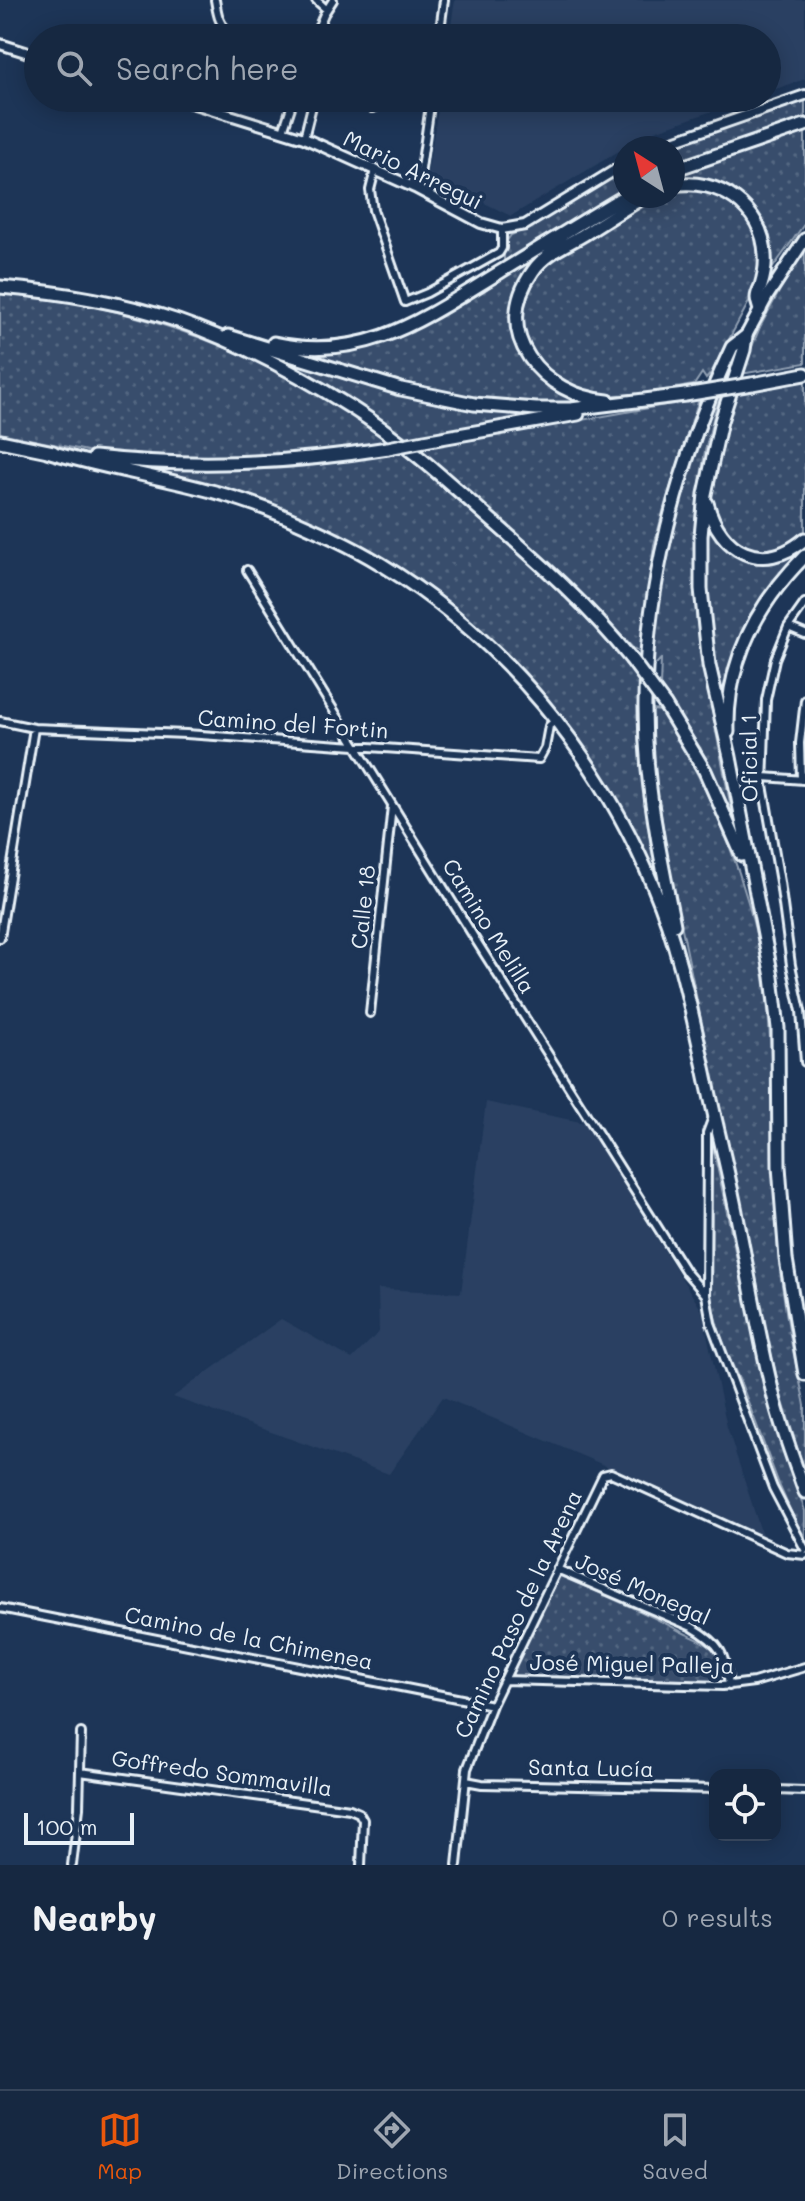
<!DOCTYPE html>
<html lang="en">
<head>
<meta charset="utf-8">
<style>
  body { margin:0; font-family:Mali,sans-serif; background:#23344c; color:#f1f3f6 }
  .controls { position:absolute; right:24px; bottom:24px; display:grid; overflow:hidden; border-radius:16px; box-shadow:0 4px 20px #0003 }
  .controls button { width:72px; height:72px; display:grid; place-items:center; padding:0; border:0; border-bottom:2px solid #35445a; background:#162841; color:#f1f3f6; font:40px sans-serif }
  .compass { position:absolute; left:613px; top:136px; width:72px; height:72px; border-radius:50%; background:#162841; box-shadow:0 4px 20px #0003; rotate:324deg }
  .scale { position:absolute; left:24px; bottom:20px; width:110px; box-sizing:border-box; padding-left:8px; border:4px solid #e8f1f8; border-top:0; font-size:22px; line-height:28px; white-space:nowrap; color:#e8f1f8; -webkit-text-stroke:6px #1d3557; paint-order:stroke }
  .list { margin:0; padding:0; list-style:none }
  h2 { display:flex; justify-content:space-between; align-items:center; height:104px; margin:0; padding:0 32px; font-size:34px }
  h2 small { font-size:26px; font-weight:400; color:#9ea6b1 }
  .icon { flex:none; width:44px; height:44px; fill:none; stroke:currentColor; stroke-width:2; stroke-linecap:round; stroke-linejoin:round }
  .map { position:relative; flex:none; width:805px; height:1865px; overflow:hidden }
  .search { position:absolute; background:#162841; box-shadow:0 4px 20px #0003; left:24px; right:24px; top:24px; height:88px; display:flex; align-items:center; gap:20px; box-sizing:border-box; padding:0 28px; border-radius:44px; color:#9ea6b1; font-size:30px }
  .sheet { height:224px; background:#162841 }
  nav { display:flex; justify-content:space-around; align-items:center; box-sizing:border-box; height:112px; border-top:2px solid #35445a; background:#162841; font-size:22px; color:#9ea6b1 }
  nav a { display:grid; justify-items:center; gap:4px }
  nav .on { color:#ea580c }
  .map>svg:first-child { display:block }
  .built { fill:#2a4162 }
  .grass { fill:url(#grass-dots); stroke:#909fb2; stroke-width:2 }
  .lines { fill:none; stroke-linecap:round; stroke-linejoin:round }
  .minor-casing { stroke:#e8f1f8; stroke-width:12 }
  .tertiary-casing { stroke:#e8f1f8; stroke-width:14 }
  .primary-casing { stroke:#e8f1f8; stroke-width:16 }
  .trunk-casing { stroke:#e8f1f8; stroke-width:17 }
  .minor { stroke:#1d3557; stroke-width:6 }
  .tertiary { stroke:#1d3557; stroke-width:8 }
  .primary { stroke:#1d3557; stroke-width:10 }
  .trunk { stroke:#1d3557; stroke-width:11 }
  .trunk-bridge-casing { stroke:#e8f1f8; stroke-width:17; stroke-linecap:butt }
  .trunk-bridge { stroke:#1d3557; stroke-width:11 }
  .labels { text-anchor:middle; stroke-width:8; stroke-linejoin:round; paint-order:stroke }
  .street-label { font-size:22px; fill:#e8f1f8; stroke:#1d3557 }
</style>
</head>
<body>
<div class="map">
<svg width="805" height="1865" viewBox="0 0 805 1865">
  <defs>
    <pattern id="grass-dots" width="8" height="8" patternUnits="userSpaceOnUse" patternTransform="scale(2)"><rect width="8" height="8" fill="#374d6c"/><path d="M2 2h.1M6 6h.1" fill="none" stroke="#546782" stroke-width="1.8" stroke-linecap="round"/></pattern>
  </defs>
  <rect width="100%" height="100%" fill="#1d3557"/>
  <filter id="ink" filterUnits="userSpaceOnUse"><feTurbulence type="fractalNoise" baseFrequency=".0125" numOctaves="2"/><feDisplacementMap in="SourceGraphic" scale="16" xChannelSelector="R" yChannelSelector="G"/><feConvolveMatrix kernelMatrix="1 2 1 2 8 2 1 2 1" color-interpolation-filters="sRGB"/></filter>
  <g filter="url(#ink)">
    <!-- built -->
    <path class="built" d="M455,0H805V79L767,92V38H449Z
      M440,98H750L649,133L511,216L427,175Z
      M486,1102L585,1123L702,1311L727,1427L763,1538L606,1466L443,1397L389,1474L173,1397L281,1319L352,1359L379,1332L378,1289L461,1293Z"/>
    <!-- grass -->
    <path class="grass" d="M805,100V121L673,166V148H666Z
      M805,130V223L772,269C772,251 767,238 757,223C751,214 746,203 739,196C722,178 695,180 673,180V174Z
      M625,170V191L504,264V245L511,235L530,227Z
      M681,188L702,190L721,196L738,208L753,227L762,256L758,285L711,373L706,379L702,373L694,385C644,393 581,410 543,366C535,356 528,349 525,335C519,313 523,290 538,272C550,258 567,250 583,240C607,226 632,211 657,196H673V190Z
      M633,196H639L569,239L519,288L522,355L530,367L548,383L583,399L582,403C525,408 464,401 409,387C370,378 333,364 295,352L415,327Z
      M805,250V363L741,374L760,327L780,290Z
      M0,293C134,303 276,356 383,437L382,446L290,458H145L87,451L0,433Z
      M736,352V360L716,407L705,451L696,508L694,550L696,616L702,660L733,818L700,748L660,686L661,659L654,666L653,662C654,557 692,457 729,360Z
      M268,354L411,395L582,409L407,439C363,407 317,376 268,354Z
      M805,381V533L794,543L763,554L734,545L711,509L712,496L724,424L732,393Z
      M699,399L666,501L654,545L640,652L633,648L575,587L419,449Z
      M403,451L566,596L616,650L639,681L641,768L650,841L659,888C595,729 473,589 313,522C287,511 260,500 233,492C202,482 170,477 139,467C189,469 238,471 287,468C326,465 365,458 403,451Z
      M707,521C716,538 726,549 744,557L805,543V548C775,577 747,611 736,652C731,670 729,689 726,708H722L707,625L704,564Z
      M652,710L662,711C715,797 754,890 766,992C776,1078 770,1165 778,1251C782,1289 788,1328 796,1365C799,1379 803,1393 805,1406C805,1428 805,1451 805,1473L781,1395L767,1336L669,866L655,776Z
      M712,1142L756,1349L780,1438L805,1511V1543L780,1487L742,1386L723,1344L711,1303Z
      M558,1575C599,1593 641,1610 680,1631C690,1636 704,1641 713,1649C722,1659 721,1674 712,1683L514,1676L512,1672L556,1576Z"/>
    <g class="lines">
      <defs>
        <path id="minor" d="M215,0C217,10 218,25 229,31C235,35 241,34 248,38
          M316,0L326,9
          M314,38L324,14L333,0
          M439,38L444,0
          M355,98L372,108L378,106L383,98
          M283,131L294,98
          M304,138L314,98
          M375,170L370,190L373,210L405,302L427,293L499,253L502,248V229
          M415,188L420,176L431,98
          M247,570L477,942L686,1272L706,1295
          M788,627L805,634
          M0,721L34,728L186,734L539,759L545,748L549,726L556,720
          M764,777L804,780
          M801,780L800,743L805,700
          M0,938L34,728
          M370,1013L392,806
          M805,1062L801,1011L791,965L780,882L763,785L766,700L775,659L788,627L805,603
          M713,1117L707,1133V1155L706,1295L711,1323L773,1488L805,1549
          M557,1569L692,1627C721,1644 725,1653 729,1686
          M0,1608L492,1705
          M505,1680L722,1686L754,1682L805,1667
          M80,1772L350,1809L359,1813L363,1820L361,1865
          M466,1781L482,1784L715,1789
          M775,1790L805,1791
          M72,1865L79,1808L81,1733
          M457,1865L467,1769L492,1705L603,1475L611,1473L787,1553L805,1555"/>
        <path id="tertiary" d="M0,44L38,56
          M175,98L304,138L415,188L481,223L502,229L525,225L625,164
          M653,148L805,95"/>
        <path id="primary" d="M746,336L768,295L805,239"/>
        <path id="trunk" d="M673,170L805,125
          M673,185C718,177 763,207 765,255C766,265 764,276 761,286C760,288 757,295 757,298C757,302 759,306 760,310
          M0,287C60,292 121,302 178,321C236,341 300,375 352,408C401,439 445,479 489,518C539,562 589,606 631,659
          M228,336L401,389L474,404L536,409H571L685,395
          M746,336L744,350L721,421L705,494L701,536V589L709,665L730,757L772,977L778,1028L779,1166L786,1259L805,1374
          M274,343C366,363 426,317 500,272C541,247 583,221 625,196
          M752,384L805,374
          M608,401C543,396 488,333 533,271C544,254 566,245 583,235C604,222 625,208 646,196
          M0,441L53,452
          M424,441L578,414
          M47,451C126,475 210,483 286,517C318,531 350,545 381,564C504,639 599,755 654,888C679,947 691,1010 705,1072C715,1121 728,1169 737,1217C749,1277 759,1338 774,1398C782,1430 794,1461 805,1492
          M94,457C193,468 290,464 388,448
          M707,503C720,552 762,575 805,539
          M665,705L705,771L742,855
          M728,732C726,662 757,604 805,556
          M674,925C664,874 653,822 648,770C634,625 670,477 732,347L746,336"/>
      </defs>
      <!-- minor casing -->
      <use href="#minor" class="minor-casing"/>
      <!-- tertiary casing -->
      <use href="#tertiary" class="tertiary-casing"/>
      <!-- primary casing -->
      <use href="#primary" class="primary-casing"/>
      <!-- trunk casing -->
      <use href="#trunk" class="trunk-casing"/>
      <!-- minor -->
      <use href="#minor" class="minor"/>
      <!-- tertiary -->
      <use href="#tertiary" class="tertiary"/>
      <!-- primary -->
      <use href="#primary" class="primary"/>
      <!-- trunk -->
      <use href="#trunk" class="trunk"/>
      <defs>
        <path id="trunk-bridge" d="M685,395L752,384
          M388,448L424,441
          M631,659L665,705"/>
      </defs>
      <!-- trunk-bridge casing -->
      <use href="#trunk-bridge" class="trunk-bridge-casing"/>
      <!-- trunk-bridge -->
      <use href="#trunk-bridge" class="trunk-bridge"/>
    </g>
  </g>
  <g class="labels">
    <!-- street labels -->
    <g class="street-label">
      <text transform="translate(413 170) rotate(26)" y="8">Mario Arregui</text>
      <text transform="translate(293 724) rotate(4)" y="8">Camino del Fortin</text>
      <text transform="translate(749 758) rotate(-91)" y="8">Oficial 1</text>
      <text transform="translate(363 907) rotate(-84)" y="8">Calle 18</text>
      <text transform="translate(489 926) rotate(58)" y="8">Camino Melilla</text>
      <text transform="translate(643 1589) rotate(24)" y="8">José Monegal</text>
      <text transform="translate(518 1614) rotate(-65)" y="8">Camino Paso de la Arena</text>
      <text transform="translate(249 1638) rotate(11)" y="8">Camino de la Chimenea</text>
      <text transform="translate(632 1664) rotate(1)" y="8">José Miguel Palleja</text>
      <text transform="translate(591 1768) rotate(1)" y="8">Santa Lucía</text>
      <text transform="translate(222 1773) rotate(8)" y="8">Goffredo Sommavilla</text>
    </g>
  </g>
</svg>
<div class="controls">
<button><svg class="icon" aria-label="locate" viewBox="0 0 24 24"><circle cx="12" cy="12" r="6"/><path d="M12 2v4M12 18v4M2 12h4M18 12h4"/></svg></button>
</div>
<svg class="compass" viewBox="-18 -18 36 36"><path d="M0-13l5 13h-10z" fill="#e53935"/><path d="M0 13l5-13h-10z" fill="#9ea6b1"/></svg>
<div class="scale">100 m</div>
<div class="search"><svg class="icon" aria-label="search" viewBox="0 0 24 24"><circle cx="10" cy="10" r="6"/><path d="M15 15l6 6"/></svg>Search here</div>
</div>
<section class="sheet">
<h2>Nearby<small>0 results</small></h2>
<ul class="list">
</ul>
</section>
<nav>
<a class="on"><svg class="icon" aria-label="map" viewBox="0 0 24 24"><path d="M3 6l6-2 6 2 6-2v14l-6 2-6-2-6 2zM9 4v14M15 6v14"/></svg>Map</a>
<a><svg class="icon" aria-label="directions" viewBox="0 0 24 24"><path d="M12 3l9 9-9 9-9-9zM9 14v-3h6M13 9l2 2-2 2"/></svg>Directions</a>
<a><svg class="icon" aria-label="saved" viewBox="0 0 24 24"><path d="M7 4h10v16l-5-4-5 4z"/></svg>Saved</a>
</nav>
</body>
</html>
